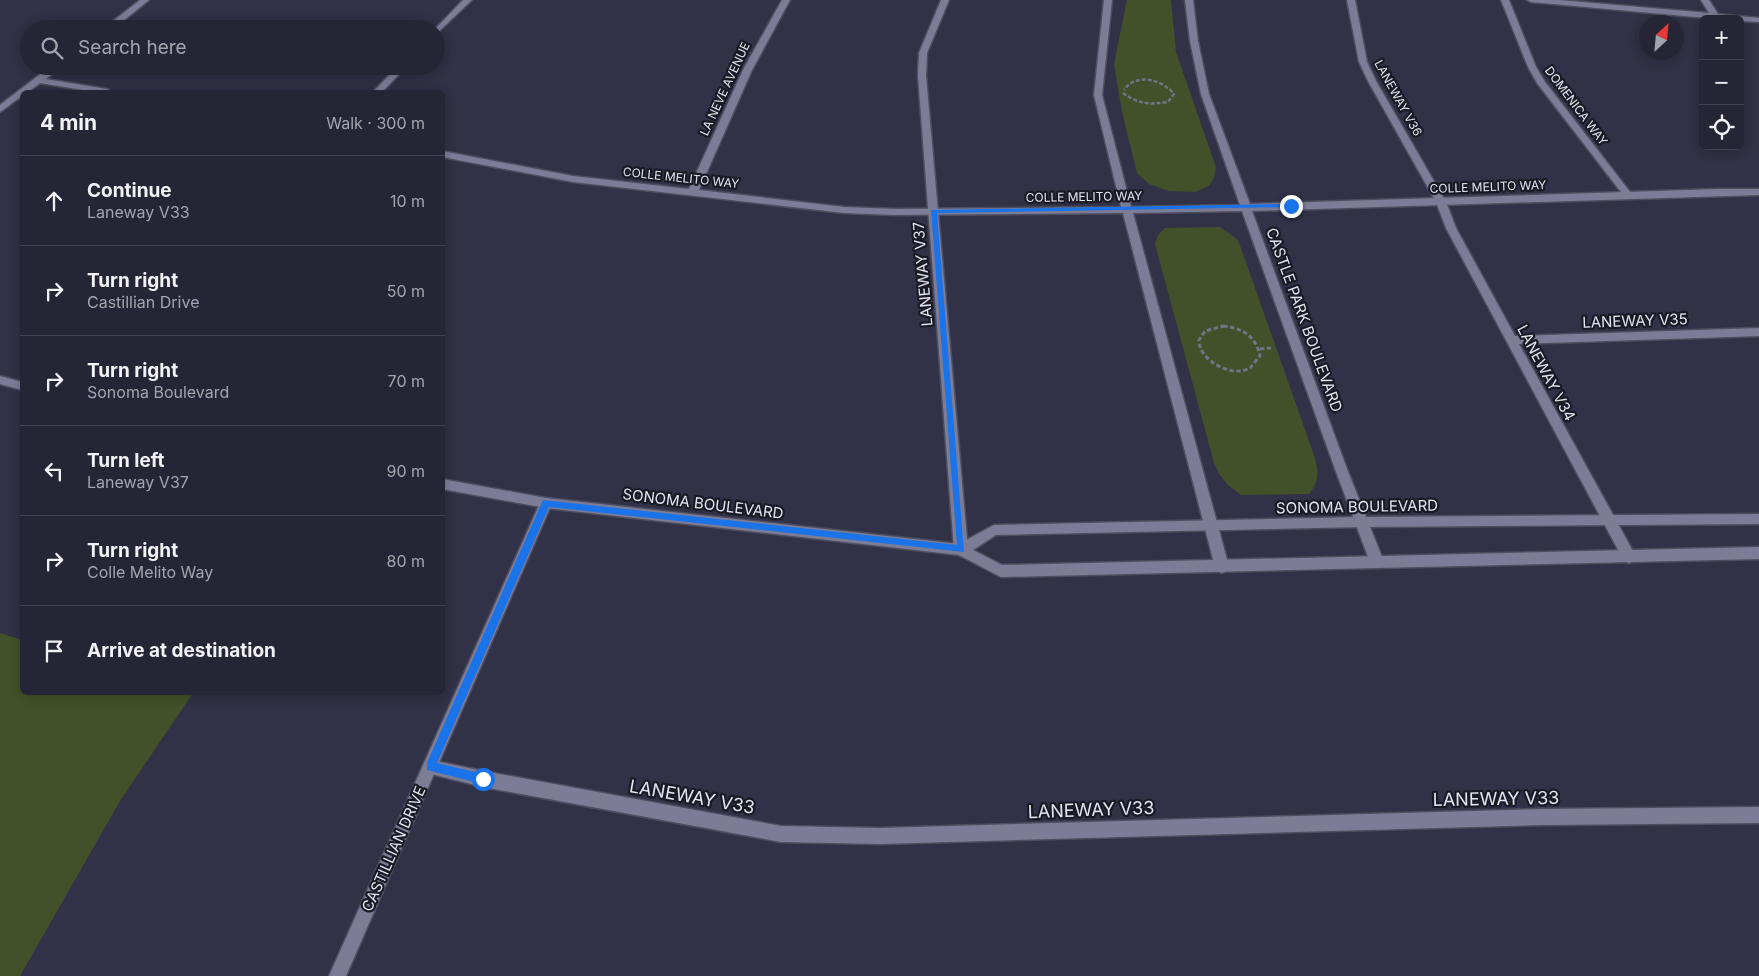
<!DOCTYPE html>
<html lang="en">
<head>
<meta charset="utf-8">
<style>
  body { margin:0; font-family:Inter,sans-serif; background:#313141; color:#f1f3f6 }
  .controls { position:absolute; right:15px; top:15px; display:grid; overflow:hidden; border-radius:8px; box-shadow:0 2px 12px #0003 }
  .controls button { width:45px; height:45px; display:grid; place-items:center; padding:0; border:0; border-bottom:1px solid #424250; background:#252535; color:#f1f3f6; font:25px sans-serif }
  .compass { position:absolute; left:1639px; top:15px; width:45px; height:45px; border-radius:50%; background:#252535; box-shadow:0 2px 12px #0003; rotate:26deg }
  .stop { position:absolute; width:15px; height:15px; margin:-11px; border:4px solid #1a73e8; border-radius:50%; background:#fff }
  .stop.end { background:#1a73e8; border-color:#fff; box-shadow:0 1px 5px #0008 }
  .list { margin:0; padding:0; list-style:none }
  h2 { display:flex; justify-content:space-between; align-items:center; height:65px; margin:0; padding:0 20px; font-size:21px }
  h2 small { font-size:16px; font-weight:400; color:#a3a5ad }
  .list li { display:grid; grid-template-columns:32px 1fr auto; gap:15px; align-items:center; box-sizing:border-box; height:90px; padding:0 20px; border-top:1px solid #424250 }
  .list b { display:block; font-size:19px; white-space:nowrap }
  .list p { margin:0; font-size:16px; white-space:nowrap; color:#a3a5ad }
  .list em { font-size:16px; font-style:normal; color:#a3a5ad }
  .icon { flex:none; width:28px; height:28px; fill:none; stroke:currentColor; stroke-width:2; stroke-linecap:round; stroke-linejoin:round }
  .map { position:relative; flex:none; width:1759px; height:976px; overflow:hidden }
  .search { position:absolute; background:#252535; box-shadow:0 2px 12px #0003; left:20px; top:20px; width:425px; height:55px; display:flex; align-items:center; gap:12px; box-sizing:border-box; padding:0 18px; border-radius:28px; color:#a3a5ad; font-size:19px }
  .panel { position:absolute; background:#252535; box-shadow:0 2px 12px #0003; left:20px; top:90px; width:425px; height:605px; border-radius:8px }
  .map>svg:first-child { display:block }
  .green { fill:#425129 }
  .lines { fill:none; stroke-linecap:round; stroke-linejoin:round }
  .service-casing { stroke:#4e4e60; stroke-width:3 }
  .minor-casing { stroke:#4e4e60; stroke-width:3 }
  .tertiary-casing { stroke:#4e4e60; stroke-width:3 }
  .path-far1 { stroke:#727386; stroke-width:2.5; stroke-dasharray:4 2; stroke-linecap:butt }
  .path { stroke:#727386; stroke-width:3; stroke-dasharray:4.5 2.5; stroke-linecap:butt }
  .service { fill:#7c7c97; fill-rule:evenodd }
  .minor { fill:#7c7c97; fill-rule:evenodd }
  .tertiary { fill:#7c7c97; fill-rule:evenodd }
  .route { fill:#1a73e8 }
  .labels { text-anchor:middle; stroke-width:4.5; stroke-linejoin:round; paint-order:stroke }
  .far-street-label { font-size:12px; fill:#e3e4f2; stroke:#1a1a24 }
  .street-label { font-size:15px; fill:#e3e4f2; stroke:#1a1a24 }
  .near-street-label { font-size:18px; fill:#e3e4f2; stroke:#1a1a24 }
</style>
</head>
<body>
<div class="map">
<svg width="1759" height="976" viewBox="0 0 1759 976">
  <rect width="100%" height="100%" fill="#313147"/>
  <!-- green -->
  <path class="green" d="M1127,0H1171L1176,52L1216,167L1214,178L1209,186L1195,192L1169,191L1149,184L1137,173L1122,112L1114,64Z
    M1220,227L1237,239L1241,248L1315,458C1319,473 1319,482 1309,494L1241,495L1228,485L1219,474L1214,463L1155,244L1158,235L1165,228Z
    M0,633L22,640V692L193,693L120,801L20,976H0Z"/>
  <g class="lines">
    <defs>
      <path id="service" d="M941,0H949L927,53L926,76L968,550L966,554L961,556L956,554L954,550L918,76L919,53Z
        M1347,0H1355L1367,62L1376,81L1446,202L1456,228L1515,336L1759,328V336L1519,344L1634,553L1636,557L1634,561L1629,563L1624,561L1446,228L1436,202L1368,81L1359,62Z
        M1501,0H1509L1536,67L1545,82L1630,192V196H1624L1537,83L1528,67Z
        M1527,0H1559L1709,13L1701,0H1709L1718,14L1759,18V22L1740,21V19H1717L1531,2Z
        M431,760L483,771L781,826L880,828L1543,809L1759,807V823L1543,825L880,844L781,842L483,787L431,774L426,772L423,767L426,762Z"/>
      <path id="minor" d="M140,0H149L113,29H103Z
        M463,0H472L436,34V29H435Z
        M782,0H790L752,70L699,190L844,207L895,209L1121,207L1094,95L1104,0H1112L1102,95L1131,207L1240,205L1201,94L1190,41L1185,0H1193L1198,41L1209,94L1250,204L1719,189H1759V195L1252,211L1347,469L1384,562L1382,566L1377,568L1372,566L1370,562L1335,469L1242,211L1133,213L1229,567L1227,571L1222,573L1217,571L1215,567L1123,213L895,215L844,213L573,182L442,157V151L573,176L689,189L743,70Z
        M51,66H61L46,79L107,89L111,92H95L40,83L28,92H22V96L0,112V105Z
        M398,66H407L382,92H373Z
        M546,498L550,499L552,503L346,976H329L540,503L542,499Z"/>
      <path id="tertiary" d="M0,376L22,382V390L0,384Z
        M442,479L546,498L959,544L994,525L1361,517L1759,514V524L1361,527L996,535L973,550L1002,565L1759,547V559L1001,577L959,555L546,508L442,489Z"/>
    </defs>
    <!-- service casing -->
    <use href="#service" class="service-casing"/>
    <!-- minor casing -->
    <use href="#minor" class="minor-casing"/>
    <!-- tertiary casing -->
    <use href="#tertiary" class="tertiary-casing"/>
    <!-- path-far1 -->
    <path class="path-far1" d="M1123,93C1138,104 1150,105 1168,102L1174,94C1163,80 1136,72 1124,90"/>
    <!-- path -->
    <path class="path" d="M1223,326C1242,328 1256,336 1260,356C1257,359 1253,365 1250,368C1234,377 1210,365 1202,351C1200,348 1199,344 1199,340L1205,331Z
      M1260,349L1271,348"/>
    <!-- service -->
    <use href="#service" class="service"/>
    <!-- minor -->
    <use href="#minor" class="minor"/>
    <!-- tertiary -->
    <use href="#tertiary" class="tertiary"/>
  </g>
  <!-- route -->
  <path class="route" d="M1291,204H1293V207L937,213L964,552L549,507L437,763L483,774L486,776V783L483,784L427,770V763L543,500L957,545L931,210Z"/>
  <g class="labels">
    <!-- far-street labels -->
    <g class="far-street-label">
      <text transform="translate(725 89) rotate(-65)" y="4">LA NEVE AVENUE</text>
      <text transform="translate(1398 98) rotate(61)" y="4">LANEWAY V36</text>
      <text transform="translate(1576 106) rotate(53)" y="4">DOMENICA WAY</text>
      <text transform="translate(681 178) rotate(6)" y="4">COLLE MELITO WAY</text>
      <text transform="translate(1488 187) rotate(-2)" y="4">COLLE MELITO WAY</text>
      <text transform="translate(1084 197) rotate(-1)" y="4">COLLE MELITO WAY</text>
    </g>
    <!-- street labels -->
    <g class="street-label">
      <text transform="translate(923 274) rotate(-95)" y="5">LANEWAY V37</text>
      <text transform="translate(1304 320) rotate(70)" y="5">CASTLE PARK BOULEVARD</text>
      <text transform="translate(1635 321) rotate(-2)" y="5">LANEWAY V35</text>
      <text transform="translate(1546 373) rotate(62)" y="5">LANEWAY V34</text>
      <text transform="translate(703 504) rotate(7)" y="5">SONOMA BOULEVARD</text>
      <text transform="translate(1357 507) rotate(-1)" y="5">SONOMA BOULEVARD</text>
      <text transform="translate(394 849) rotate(-66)" y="5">CASTILLIAN DRIVE</text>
    </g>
    <!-- near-street labels -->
    <g class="near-street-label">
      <text transform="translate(692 797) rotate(10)" y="6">LANEWAY V33</text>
      <text transform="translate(1496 799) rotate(-1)" y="6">LANEWAY V33</text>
      <text transform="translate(1091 810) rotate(-2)" y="6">LANEWAY V33</text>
    </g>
  </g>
</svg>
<div class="controls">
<button>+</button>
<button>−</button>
<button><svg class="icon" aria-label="locate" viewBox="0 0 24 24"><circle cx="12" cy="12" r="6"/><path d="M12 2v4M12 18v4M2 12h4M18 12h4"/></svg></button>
</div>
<svg class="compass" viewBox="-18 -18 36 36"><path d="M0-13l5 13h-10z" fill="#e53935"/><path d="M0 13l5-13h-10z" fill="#a3a5ad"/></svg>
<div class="stop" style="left:483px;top:779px"></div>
<div class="stop end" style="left:1291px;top:206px"></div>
<div class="search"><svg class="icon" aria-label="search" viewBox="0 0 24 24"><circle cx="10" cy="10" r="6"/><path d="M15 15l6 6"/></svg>Search here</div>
<section class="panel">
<h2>4 min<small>Walk · 300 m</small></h2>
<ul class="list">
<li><svg class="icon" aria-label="ahead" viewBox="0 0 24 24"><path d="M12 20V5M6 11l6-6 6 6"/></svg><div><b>Continue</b><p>Laneway V33</p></div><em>10 m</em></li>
<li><svg class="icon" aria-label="right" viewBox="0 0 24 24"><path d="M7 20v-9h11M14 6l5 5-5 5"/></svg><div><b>Turn right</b><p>Castillian Drive</p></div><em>50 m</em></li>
<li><svg class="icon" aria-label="right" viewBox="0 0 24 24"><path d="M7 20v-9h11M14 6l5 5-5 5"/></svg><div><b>Turn right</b><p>Sonoma Boulevard</p></div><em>70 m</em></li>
<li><svg class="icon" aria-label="left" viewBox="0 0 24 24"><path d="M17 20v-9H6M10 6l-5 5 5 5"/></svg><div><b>Turn left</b><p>Laneway V37</p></div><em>90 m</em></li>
<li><svg class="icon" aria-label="right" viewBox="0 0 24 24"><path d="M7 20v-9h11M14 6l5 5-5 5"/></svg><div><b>Turn right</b><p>Colle Melito Way</p></div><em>80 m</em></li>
<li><svg class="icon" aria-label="arrive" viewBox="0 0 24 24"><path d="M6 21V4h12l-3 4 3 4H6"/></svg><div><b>Arrive at destination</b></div></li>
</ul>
</section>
</div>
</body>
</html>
